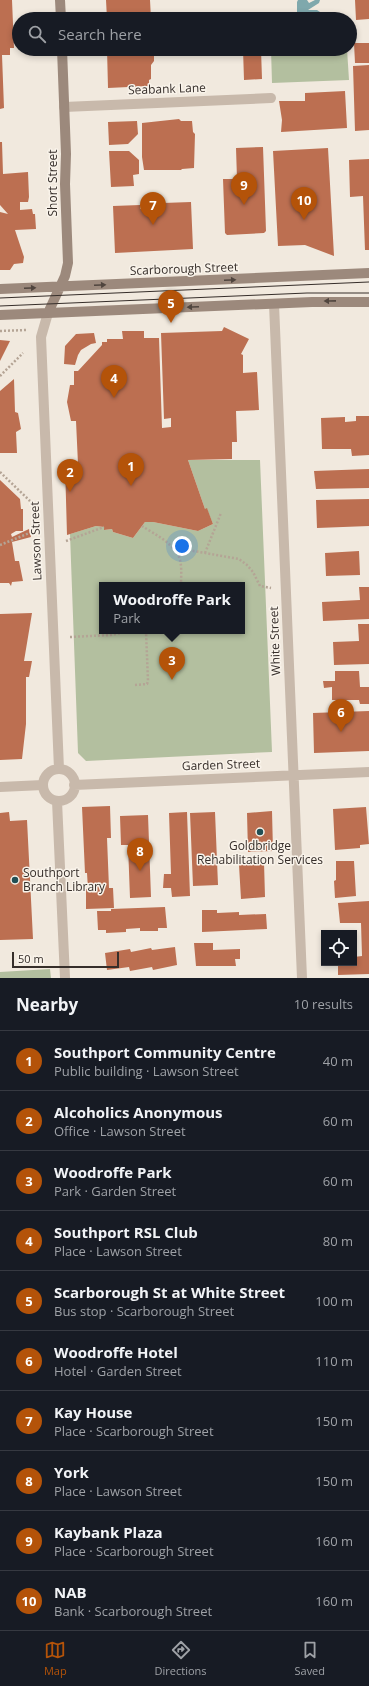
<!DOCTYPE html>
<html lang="en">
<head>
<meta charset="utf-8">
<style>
  body { margin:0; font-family:"Open Sans",sans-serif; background:#20242c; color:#f1f3f6 }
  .controls { position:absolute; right:12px; bottom:12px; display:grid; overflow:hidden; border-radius:0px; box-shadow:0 2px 6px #0003 }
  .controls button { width:36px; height:36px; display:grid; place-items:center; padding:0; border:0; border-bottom:1px solid #363941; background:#171b24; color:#f1f3f6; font:20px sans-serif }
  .scale { position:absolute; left:12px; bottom:10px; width:107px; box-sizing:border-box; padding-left:4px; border:2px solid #362e2a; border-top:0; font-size:11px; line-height:14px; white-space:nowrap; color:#362e2a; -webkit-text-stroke:3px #f9f3ea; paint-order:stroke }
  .you { position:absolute; left:182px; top:546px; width:14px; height:14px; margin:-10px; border:3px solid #fff; border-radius:50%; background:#1a73e8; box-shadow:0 0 0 6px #1a73e833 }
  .badge { display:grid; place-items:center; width:26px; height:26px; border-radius:50%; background:#b45309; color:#fff; font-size:13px; font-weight:700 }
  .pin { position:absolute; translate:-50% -33px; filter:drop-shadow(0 1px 2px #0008) }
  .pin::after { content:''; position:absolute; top:21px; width:14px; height:12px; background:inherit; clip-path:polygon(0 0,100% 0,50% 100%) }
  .popup { position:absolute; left:99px; top:582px; width:146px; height:52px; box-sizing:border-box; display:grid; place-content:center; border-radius:0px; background:#171b24; filter:drop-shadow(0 1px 3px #0005); font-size:13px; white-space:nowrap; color:#9ea1a6 }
  .popup b { font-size:15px; color:#f1f3f6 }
  .popup::after { content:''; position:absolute; left:50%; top:100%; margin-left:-8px; border:8px solid transparent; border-top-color:#171b24 }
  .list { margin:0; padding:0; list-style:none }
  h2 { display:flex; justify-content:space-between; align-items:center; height:52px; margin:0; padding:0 16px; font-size:17px }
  h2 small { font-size:13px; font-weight:400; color:#9ea1a6 }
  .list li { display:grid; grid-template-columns:26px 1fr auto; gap:12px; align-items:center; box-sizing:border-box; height:60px; padding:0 16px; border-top:1px solid #363941 }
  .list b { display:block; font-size:15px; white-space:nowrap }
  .list p { margin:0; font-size:13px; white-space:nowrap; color:#9ea1a6 }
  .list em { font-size:13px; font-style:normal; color:#9ea1a6 }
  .icon { flex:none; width:22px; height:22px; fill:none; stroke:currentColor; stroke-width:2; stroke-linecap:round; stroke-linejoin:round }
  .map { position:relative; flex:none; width:369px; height:978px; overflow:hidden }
  .search { position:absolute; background:#171b24; box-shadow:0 2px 6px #0003; left:12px; right:12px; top:12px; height:44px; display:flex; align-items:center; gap:10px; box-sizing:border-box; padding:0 14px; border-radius:22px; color:#9ea1a6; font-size:15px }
  .sheet { height:652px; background:#171b24 }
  nav { display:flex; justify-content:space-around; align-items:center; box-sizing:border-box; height:56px; border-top:1px solid #363941; background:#171b24; font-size:11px; color:#9ea1a6 }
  nav a { display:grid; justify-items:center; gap:2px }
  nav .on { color:#b45309 }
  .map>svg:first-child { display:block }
  .green { fill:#b3bf9f; fill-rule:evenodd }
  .water { fill:#7fa8ac }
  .building { fill:#bc6f51 }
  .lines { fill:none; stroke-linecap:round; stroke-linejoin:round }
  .path { stroke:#b4a495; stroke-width:2.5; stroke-dasharray:2 2; stroke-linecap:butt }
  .street { stroke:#c8b9ab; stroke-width:10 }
  .secondary { stroke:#9c897c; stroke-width:10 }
  .tram { stroke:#362e2a; stroke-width:1 }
  .oneway { fill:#50453e }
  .poi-dot { fill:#224f55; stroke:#f9f3ea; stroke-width:1.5 }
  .labels { text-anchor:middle; stroke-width:3; stroke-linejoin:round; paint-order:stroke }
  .street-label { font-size:12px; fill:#362e2a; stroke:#f9f3ea }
  .poi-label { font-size:12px; fill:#362e2a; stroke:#f9f3ea }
</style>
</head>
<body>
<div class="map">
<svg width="369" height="978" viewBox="0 0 369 978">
  <rect width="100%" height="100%" fill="#f1e9de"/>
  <!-- green -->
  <path class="green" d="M271,49H347L349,80L272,83Z
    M188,460H260L272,752L86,761L78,753L70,534L96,526L104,527V530L112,529L113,532L133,538L145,522H153L198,531L213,524L207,509H205ZM102,585H242V631H102Z
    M50,969L51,978H0V972Z"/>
  <!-- water -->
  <path class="water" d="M298,0H307L309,3L315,0H320L319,3L308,10H317L320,12L321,18L320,19H297V2Z"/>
  <!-- building -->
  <path class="building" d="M0,0H12L14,48H10V55H2L4,108L0,109Z
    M106,0H150L151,19H107Z
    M355,0H369V19L356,20Z
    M354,43H369V63H355Z
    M107,49H154V61L151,65V79L149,80V86L108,88Z
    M243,49H261L262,79L244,80Z
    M369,65V130L355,131L353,66Z
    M345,91L347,128L281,132L282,120L279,101H305V93Z
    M179,119L181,121H192L193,132L195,134L194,168L182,169L181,170H144L142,157V123Z
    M137,121L138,134L128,144L109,145L108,122Z
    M0,142H2L3,174L28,172L29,197L28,202H20V210L32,209L33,214H35L36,229L15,230L24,257L23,263L14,264L10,270H0V212L8,214L0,205Z
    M263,147L266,231L264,233L227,235L225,233L223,179H237L236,148Z
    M328,148L334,256L305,245L278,246L273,151Z
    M109,151H129L139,160V174L133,175L134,186L111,187Z
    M369,159V250H365L363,196L350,197L349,160Z
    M191,202L193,249L115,253L113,206L140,205V209L164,208L163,203Z
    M224,327L249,339L241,354L243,355V373L257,372L259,410L236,411L237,442H232V459L188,460L205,509L207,508L213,524L198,531L153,522H145L133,538L113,532L112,529L104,530V527L96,526L67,535L65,464H78L76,421H71L67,402L70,385H74V371H78L102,345V342H107V339H123L122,331H144V338H159L162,428L171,427V418L164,419L161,333L222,331Z
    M94,333L96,343L91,344L81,350L78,355L75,365L64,364L65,346L76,334Z
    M0,340L10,341L0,361Z
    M14,379L15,412L18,413L21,429L16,432L17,453H0V391Z
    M356,416H369V455L352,456L351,449H322L321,418L345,417V422L356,421Z
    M369,469V488L316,489L314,471Z
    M0,480L20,499L21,509H23V531H16L11,534L12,537L29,529L31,537L12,542L15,561H19L23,581L12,582L11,586L9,583H0Z
    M369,499V526L317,528L316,500Z
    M359,551L360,575L326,576L325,553Z
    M359,587H369V619L323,621L322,602L360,600Z
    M32,613L24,661H32L29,677H26V724L22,759L0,760V614Z
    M358,624H369V664L334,665L333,642L359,641Z
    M335,671H359L360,687H369V704H360L359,700H332V687L324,688L323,681H335Z
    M369,711V751L314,753L313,713Z
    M110,806L111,838H107L109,888H113L114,908L86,909V889H88L87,873H85L82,807Z
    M366,807L369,844L360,845V848L335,850L333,809Z
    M272,811L273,851L248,852L247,813Z
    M9,812L10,821L27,820L33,939L0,940V813Z
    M187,812L190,896L172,897L171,888H163L164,874H171L169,813Z
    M215,812L218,885L193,886L190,813Z
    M148,815L151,897L130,898L128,845H121L120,816Z
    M336,861H354L356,896L335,898L334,881L336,880Z
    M264,862L265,897L241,899L239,865Z
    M369,901V974L338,975V963H354V957L362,956L361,923H340L338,903Z
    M165,907L167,928H158V931H140V928L126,929V932L106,933V930H98L97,911H111V909Z
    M202,910H217V913L239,912V915L266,914L267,929L202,932Z
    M194,943H213V950L240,949V959H235L236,966H196Z
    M175,947L177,965L153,970L152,967L130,971L129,967L107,970L105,953L130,949L131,952L151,948L152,950Z"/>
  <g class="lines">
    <!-- path -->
    <path class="path" d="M0,331L26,330
      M0,376L23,353
      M0,472L30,501
      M142,526C154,534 176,544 180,560C182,568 181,577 181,585
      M66,541L104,527
      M0,545L32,532
      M177,553L188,550L239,559L247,565L253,572L260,586L271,588
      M205,553L221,513
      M70,637L111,635L130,631
      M135,685L147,684L148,681L146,631"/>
    <!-- street -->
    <path class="street" d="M64,107L271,98
      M274,304L302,978
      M48,313L41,337L59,769
      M43 785a16 16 0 1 1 32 0a16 16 0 1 1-32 0Z
      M74,785L369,772
      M0,787L43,785
      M57,801L65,978"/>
    <!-- secondary -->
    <path class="secondary" d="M60,0L61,19
      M0,289L369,273
      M48,313L65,276L68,263L65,184L66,154L62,49
      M0,315L312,302H369"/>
    <!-- tram -->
    <path class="tram" d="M0,298L369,282
      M0,306L307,293H369"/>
  </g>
  <!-- one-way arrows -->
  <defs><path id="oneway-solid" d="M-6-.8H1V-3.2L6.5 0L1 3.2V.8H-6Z"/></defs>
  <g class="oneway">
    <use href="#oneway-solid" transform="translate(230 280) rotate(-2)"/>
    <use href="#oneway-solid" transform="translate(100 285) rotate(-3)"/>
    <use href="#oneway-solid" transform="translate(30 288) rotate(-2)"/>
    <use href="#oneway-solid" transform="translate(330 301) rotate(179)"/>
    <use href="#oneway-solid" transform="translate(193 307) rotate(178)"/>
  </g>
  <!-- markers -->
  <g class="poi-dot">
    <circle cx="260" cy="832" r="4"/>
    <circle cx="15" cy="880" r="4"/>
  </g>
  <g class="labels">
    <!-- street labels -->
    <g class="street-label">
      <text transform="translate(167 89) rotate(-2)" y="4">Seabank Lane</text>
      <text transform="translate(53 183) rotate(-90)" y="4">Short Street</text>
      <text transform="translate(184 269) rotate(-2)" y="4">Scarborough Street</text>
      <text transform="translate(36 541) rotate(-92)" y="4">Lawson Street</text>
      <text transform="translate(275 641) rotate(-92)" y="4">White Street</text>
      <text transform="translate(221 765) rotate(-2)" y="4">Garden Street</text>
    </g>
    <!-- poi labels -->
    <g class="poi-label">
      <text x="260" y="850">Goldbridge<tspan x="260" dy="14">Rehabilitation Services</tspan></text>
      <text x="23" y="877" text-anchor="start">Southport<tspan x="23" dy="14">Branch Library</tspan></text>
    </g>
  </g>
</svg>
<div class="controls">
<button><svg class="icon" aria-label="locate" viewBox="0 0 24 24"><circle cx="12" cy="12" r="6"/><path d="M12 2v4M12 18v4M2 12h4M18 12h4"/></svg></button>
</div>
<div class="scale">50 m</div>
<div class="you"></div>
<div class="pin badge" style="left:131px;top:486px">1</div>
<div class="pin badge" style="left:70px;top:492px">2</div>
<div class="pin badge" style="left:172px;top:680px">3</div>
<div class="popup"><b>Woodroffe Park</b>Park</div>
<div class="pin badge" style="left:114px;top:398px">4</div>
<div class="pin badge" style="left:171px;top:323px">5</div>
<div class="pin badge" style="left:341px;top:732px">6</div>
<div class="pin badge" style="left:153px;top:225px">7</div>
<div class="pin badge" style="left:140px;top:871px">8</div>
<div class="pin badge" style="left:244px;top:205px">9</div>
<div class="pin badge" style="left:304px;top:220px">10</div>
<div class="search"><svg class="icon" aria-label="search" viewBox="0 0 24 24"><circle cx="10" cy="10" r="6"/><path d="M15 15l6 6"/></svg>Search here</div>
</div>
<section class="sheet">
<h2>Nearby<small>10 results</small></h2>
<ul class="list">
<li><span class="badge">1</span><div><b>Southport Community Centre</b><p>Public building · Lawson Street</p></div><em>40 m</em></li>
<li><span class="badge">2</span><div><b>Alcoholics Anonymous</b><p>Office · Lawson Street</p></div><em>60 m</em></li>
<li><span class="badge">3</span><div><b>Woodroffe Park</b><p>Park · Garden Street</p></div><em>60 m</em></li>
<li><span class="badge">4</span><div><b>Southport RSL Club</b><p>Place · Lawson Street</p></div><em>80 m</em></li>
<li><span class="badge">5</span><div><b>Scarborough St at White Street</b><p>Bus stop · Scarborough Street</p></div><em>100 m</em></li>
<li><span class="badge">6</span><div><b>Woodroffe Hotel</b><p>Hotel · Garden Street</p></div><em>110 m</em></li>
<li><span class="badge">7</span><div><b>Kay House</b><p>Place · Scarborough Street</p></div><em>150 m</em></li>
<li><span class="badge">8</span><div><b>York</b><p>Place · Lawson Street</p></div><em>150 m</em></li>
<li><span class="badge">9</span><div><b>Kaybank Plaza</b><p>Place · Scarborough Street</p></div><em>160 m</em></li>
<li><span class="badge">10</span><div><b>NAB</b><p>Bank · Scarborough Street</p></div><em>160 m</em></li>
</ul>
</section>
<nav>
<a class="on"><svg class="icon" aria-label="map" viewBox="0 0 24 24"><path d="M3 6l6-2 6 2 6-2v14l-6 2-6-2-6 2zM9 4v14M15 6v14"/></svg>Map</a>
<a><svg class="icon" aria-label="directions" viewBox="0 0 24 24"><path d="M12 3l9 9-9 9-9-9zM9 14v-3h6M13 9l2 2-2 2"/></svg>Directions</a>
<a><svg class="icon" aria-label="saved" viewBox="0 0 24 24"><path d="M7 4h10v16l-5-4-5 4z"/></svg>Saved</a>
</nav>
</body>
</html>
